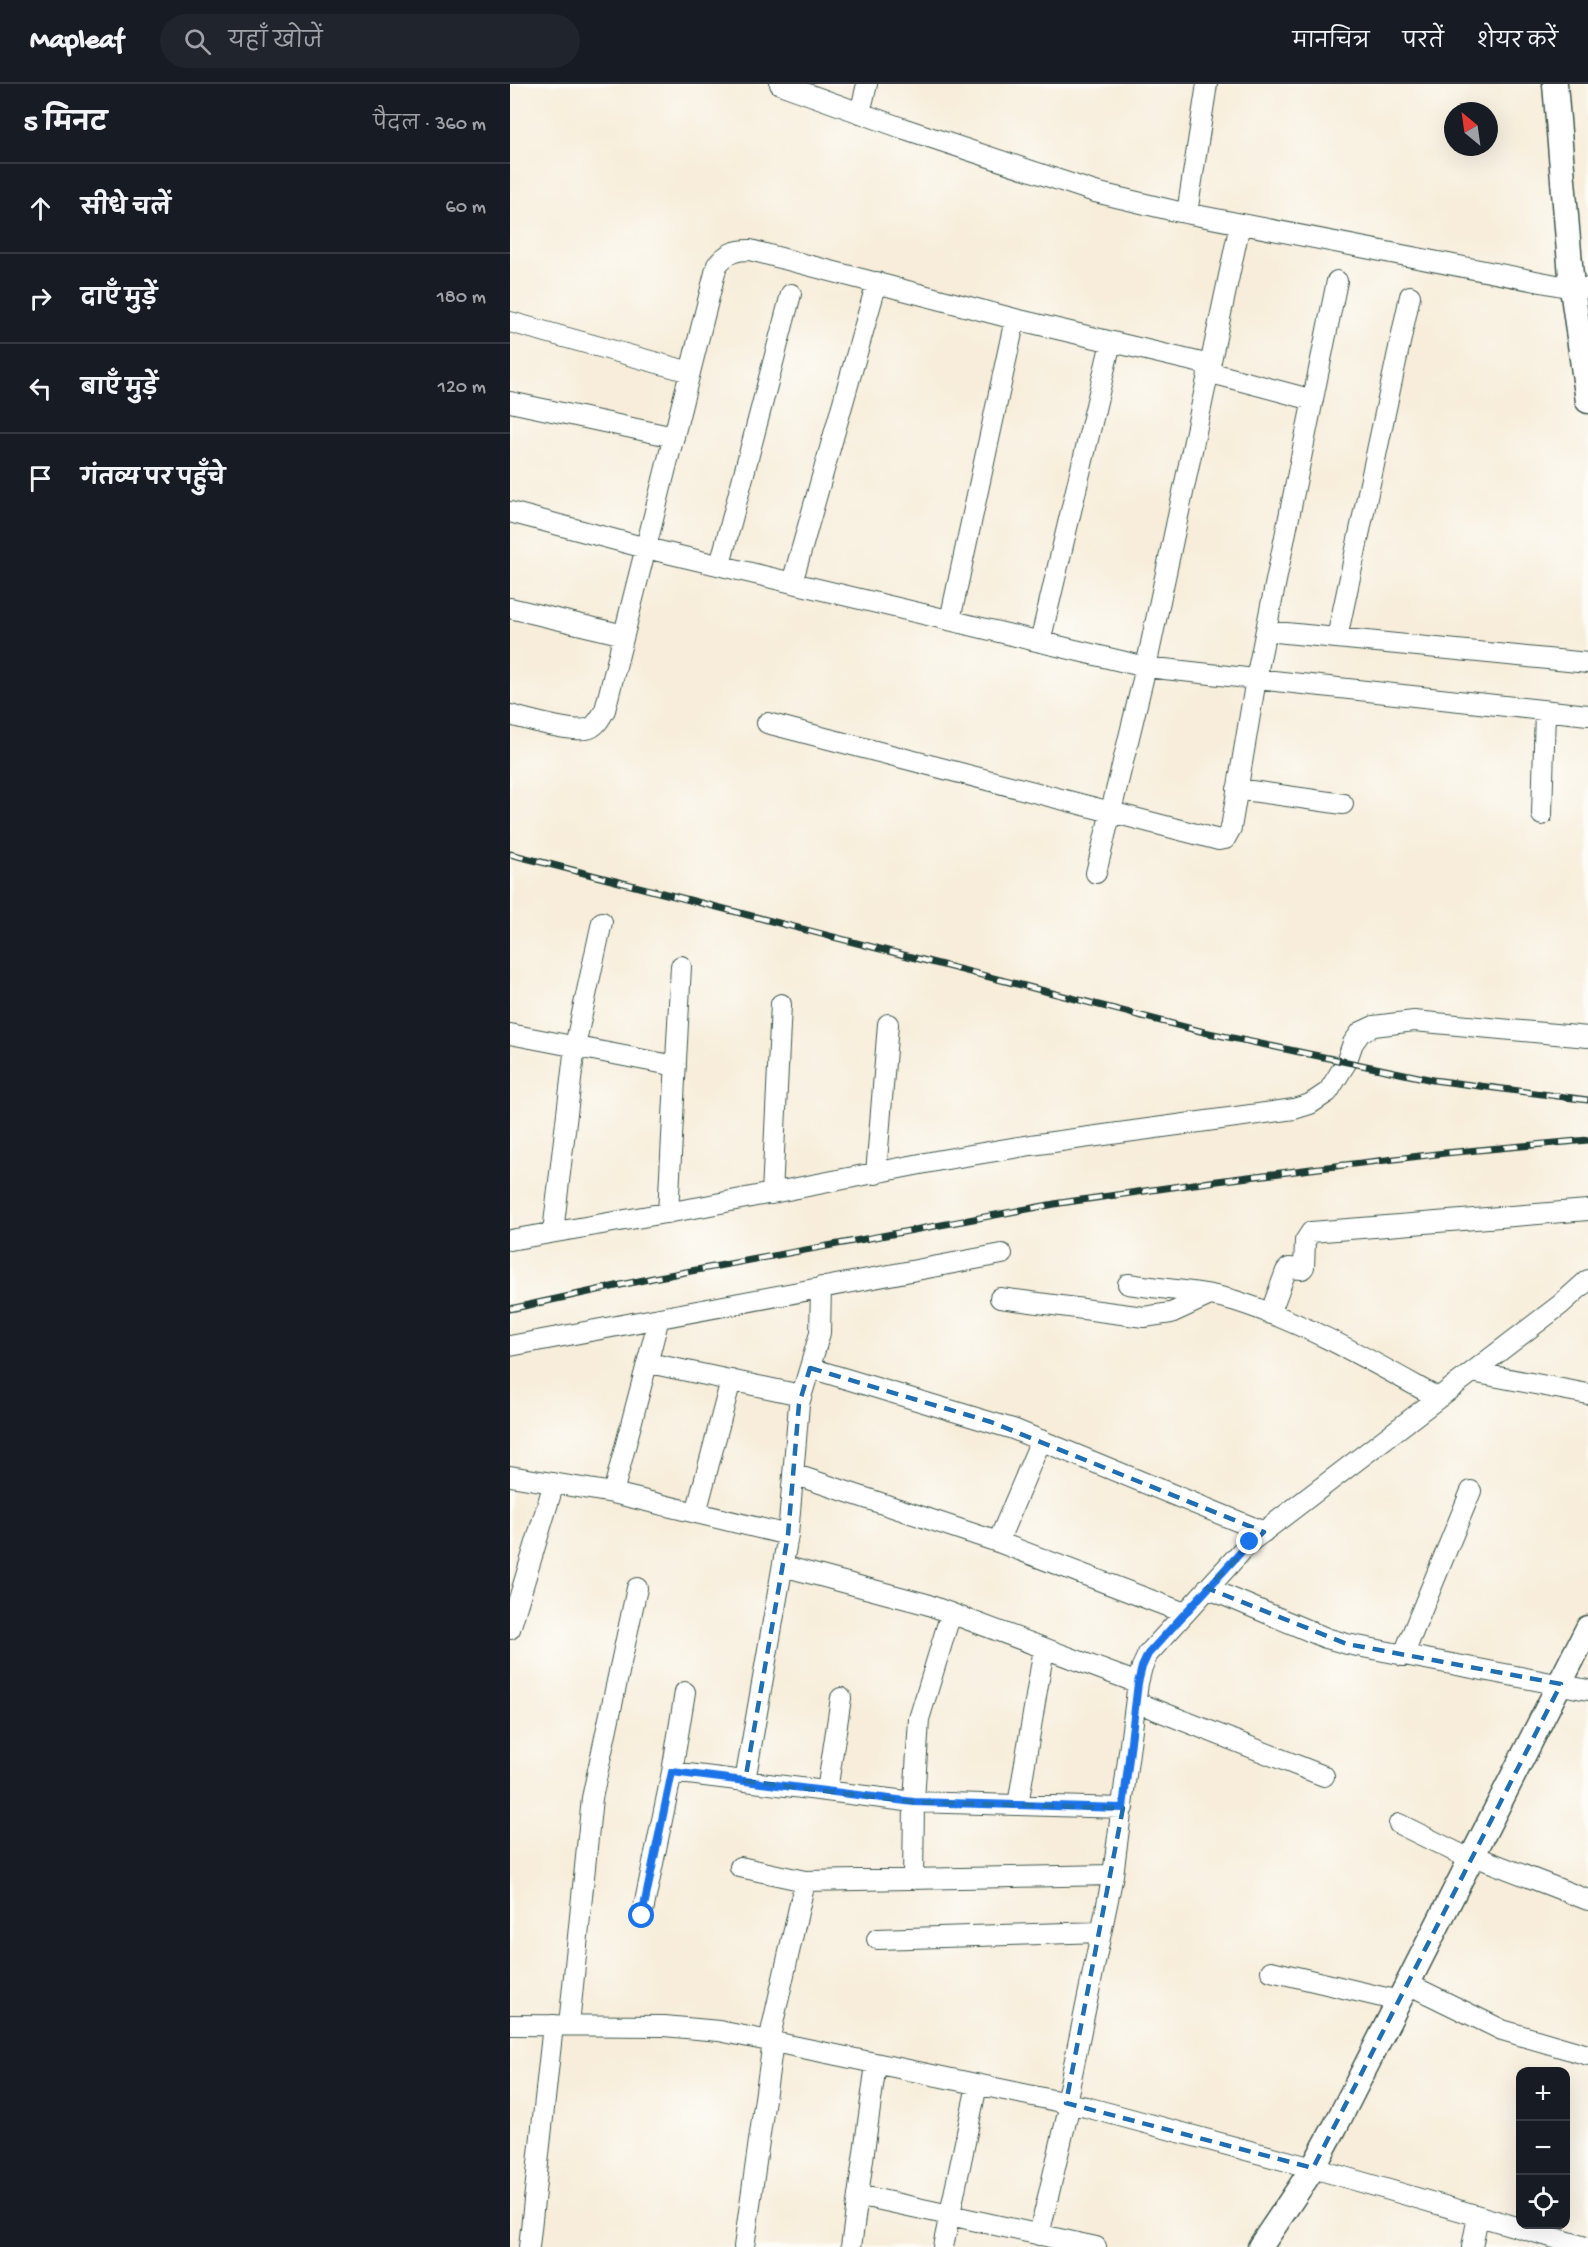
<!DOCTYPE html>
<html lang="hi">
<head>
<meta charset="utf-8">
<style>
  body { margin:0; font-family:"Gochi Hand","Playpen Sans Deva",sans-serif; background:#20242c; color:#f1f3f6 }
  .controls { position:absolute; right:18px; bottom:18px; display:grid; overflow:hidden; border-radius:12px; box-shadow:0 6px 24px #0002 }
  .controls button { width:54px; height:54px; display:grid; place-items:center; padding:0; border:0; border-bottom:2px solid #363941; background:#171b24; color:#f1f3f6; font:30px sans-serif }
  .compass { position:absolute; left:934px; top:18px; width:54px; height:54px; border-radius:50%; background:#171b24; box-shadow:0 6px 24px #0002; rotate:331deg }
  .stop { position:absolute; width:18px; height:18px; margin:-14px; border:4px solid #1a73e8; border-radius:50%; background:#fff }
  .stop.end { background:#1a73e8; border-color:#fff; box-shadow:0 2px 6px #0008 }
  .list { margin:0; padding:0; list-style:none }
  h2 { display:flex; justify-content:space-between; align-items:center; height:78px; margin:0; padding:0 24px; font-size:26px }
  h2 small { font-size:20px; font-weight:400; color:#9ea1a6 }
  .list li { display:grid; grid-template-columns:39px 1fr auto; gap:18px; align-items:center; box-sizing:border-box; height:90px; padding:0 24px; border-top:2px solid #363941 }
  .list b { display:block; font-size:22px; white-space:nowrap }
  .list em { font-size:20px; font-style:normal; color:#9ea1a6 }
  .icon { flex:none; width:33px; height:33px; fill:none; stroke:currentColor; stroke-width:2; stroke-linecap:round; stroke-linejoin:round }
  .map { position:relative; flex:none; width:1078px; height:2163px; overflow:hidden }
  header { display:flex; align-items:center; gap:36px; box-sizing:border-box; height:84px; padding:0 30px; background:#171b24; border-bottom:2px solid #363941 }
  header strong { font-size:28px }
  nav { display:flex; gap:33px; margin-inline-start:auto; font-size:21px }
  .search { width:420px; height:54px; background:#20242c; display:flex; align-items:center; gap:15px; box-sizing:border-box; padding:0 21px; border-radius:33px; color:#9ea1a6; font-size:22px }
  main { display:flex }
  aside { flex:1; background:#171b24 }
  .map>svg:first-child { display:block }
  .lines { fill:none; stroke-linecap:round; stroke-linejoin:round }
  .minor-casing { stroke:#3f574d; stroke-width:22 }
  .major-casing { stroke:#3f574d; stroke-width:27 }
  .minor { stroke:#fff; stroke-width:20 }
  .major { stroke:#fff; stroke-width:24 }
  .rail-casing { stroke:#1f3d34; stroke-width:7 }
  .rail { stroke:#fdfcf7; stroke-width:4.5; stroke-dasharray:14; stroke-linecap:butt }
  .route { stroke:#1a73e8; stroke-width:8 }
  .marked { fill:none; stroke:#1f6fb2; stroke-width:4.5; stroke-dasharray:12 8; stroke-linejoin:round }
</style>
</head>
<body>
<header>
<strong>Mapleaf</strong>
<div class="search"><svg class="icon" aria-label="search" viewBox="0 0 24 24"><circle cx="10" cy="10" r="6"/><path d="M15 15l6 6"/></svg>यहाँ खोजें</div>
<nav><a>मानचित्र</a><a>परतें</a><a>शेयर करें</a></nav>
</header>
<main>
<aside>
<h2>5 मिनट<small>पैदल · 360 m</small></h2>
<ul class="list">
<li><svg class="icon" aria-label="ahead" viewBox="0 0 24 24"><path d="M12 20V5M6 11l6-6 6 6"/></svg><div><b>सीधे चलें</b></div><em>60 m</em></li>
<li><svg class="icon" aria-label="right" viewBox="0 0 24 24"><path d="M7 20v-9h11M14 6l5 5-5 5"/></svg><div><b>दाएँ मुड़ें</b></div><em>180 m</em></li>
<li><svg class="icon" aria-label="left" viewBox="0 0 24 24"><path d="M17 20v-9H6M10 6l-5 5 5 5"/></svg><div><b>बाएँ मुड़ें</b></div><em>120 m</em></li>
<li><svg class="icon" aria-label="arrive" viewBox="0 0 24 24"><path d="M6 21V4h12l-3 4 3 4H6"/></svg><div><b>गंतव्य पर पहुँचे</b></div></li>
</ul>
</aside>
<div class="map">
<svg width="1078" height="2163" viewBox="0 0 1078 2163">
  <rect width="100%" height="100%" fill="#fdfcf7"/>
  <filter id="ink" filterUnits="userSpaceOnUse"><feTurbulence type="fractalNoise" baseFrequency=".0167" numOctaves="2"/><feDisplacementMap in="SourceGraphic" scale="12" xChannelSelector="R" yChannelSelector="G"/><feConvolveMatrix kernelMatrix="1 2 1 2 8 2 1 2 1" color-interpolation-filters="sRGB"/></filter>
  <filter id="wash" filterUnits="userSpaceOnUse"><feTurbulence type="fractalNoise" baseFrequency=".008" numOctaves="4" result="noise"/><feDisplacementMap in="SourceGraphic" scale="24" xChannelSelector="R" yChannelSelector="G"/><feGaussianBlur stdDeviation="1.35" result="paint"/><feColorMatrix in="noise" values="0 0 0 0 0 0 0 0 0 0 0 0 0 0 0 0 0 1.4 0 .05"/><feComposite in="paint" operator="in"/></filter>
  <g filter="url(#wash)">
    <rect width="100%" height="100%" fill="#f7edda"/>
  </g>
  <g filter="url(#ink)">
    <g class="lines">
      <defs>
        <path id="minor" d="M270,0L392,44L585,108L665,127L1062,204H1078
          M350,29L357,0
          M677,129L697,0
          M0,238L180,288
          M698,288L803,316
          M0,318L164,353
          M0,428L136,464L636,583L1078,631
          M210,481L281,210
          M282,499L367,198
          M0,524L114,551
          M440,536L505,235
          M756,547L1078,579
          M827,554L900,212
          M530,558L601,258
          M0,631C16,635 66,650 80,644C87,641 91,633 95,626L207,181C217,169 225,166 240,166L505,235L700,281
          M257,639L709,756L715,755L721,744L746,595L827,197
          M727,705L833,720
          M1032,731L1035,627
          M586,789L636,583L730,140
          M0,950L166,982
          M366,1090L378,940
          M262,1110L271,920
          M158,1129L171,882
          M43,1148L65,962L92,838
          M0,1156L190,1123L431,1076L521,1061L784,1025L800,1020L818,1008L836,979L843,959L851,948L864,942L904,937L1078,953
          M618,1200C653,1205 692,1207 726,1217C798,1240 863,1278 928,1314
          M490,1214L634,1233L661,1229L698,1212
          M760,1230L776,1187L779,1184L792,1185L794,1183L795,1157L801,1148L1078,1126
          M0,1262L492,1170
          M139,1279L291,1311
          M300,1284L503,1345L754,1448
          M962,1288L1078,1310
          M283,1390L488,1458L675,1529
          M0,1392L103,1409L278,1451
          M103,1409L149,1234
          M186,1429L221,1296
          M488,1458L531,1356
          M273,1482L416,1520L628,1599
          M697,1504L816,1554L837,1560L1078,1606
          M0,1545L44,1399
          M893,1572L961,1407
          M626,1618L814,1692
          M162,1688L404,1718L613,1724
          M235,1697L278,1451L289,1320L310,1249L311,1203
          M317,1707L331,1614
          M508,1721L534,1564
          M889,1740L962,1776
          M964,1772L1078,1816
          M230,1783L295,1797L603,1791
          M403,1795L404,1718L409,1635L441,1529
          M132,1832L162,1688L175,1608
          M367,1855L591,1848
          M761,1887L889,1917
          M898,1900L992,1946L1078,1971
          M0,1941L154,1942L209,1947L259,1957L576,2023L803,2084L1076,2163
          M59,1941L82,1714L127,1504
          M259,1957L295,1797
          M556,2019L603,1791L628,1599L632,1583L638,1570L740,1458L1050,1221L1078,1196
          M348,2111L586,2163
          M529,2151L560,2020
          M19,2163L43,1941
          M234,2163L263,1958
          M341,2163L366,1980
          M433,2163L467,2001
          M962,2163L968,2132"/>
        <path id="major" d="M1045,0L1062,204L1078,317
          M750,2163L803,2084L825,2043L1078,1544"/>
      </defs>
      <!-- minor casing -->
      <use href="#minor" class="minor-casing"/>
      <!-- major casing -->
      <use href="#major" class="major-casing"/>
      <!-- minor -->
      <use href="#minor" class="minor"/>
      <!-- major -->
      <use href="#major" class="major"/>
      <defs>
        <path id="rail" d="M0,770L694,948L923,996L1078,1016
          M0,1225L143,1194L550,1119L684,1100L801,1085L935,1069L1078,1056"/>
      </defs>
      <!-- rail casing -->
      <use href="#rail" class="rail-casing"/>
      <!-- rail -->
      <use href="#rail" class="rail"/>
    </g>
  </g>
  <g class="lines" filter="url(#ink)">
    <!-- route -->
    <path class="route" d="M132,1832L162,1688L404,1718L613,1724L628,1599L632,1583L638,1570L740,1458"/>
  </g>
  <!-- marked area -->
  <path class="marked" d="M300,1284L481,1338L754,1448L697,1504L837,1560L1051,1600L803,2084L556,2019L613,1724L404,1718L235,1697L278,1451L289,1320Z"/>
</svg>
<div class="controls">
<button>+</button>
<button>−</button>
<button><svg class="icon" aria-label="locate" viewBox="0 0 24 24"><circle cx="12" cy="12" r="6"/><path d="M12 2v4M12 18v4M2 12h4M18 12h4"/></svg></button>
</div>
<svg class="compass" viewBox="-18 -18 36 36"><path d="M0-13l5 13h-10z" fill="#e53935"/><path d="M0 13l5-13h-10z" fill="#9ea1a6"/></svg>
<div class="stop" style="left:132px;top:1832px"></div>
<div class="stop end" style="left:740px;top:1458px"></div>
</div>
</main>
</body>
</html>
